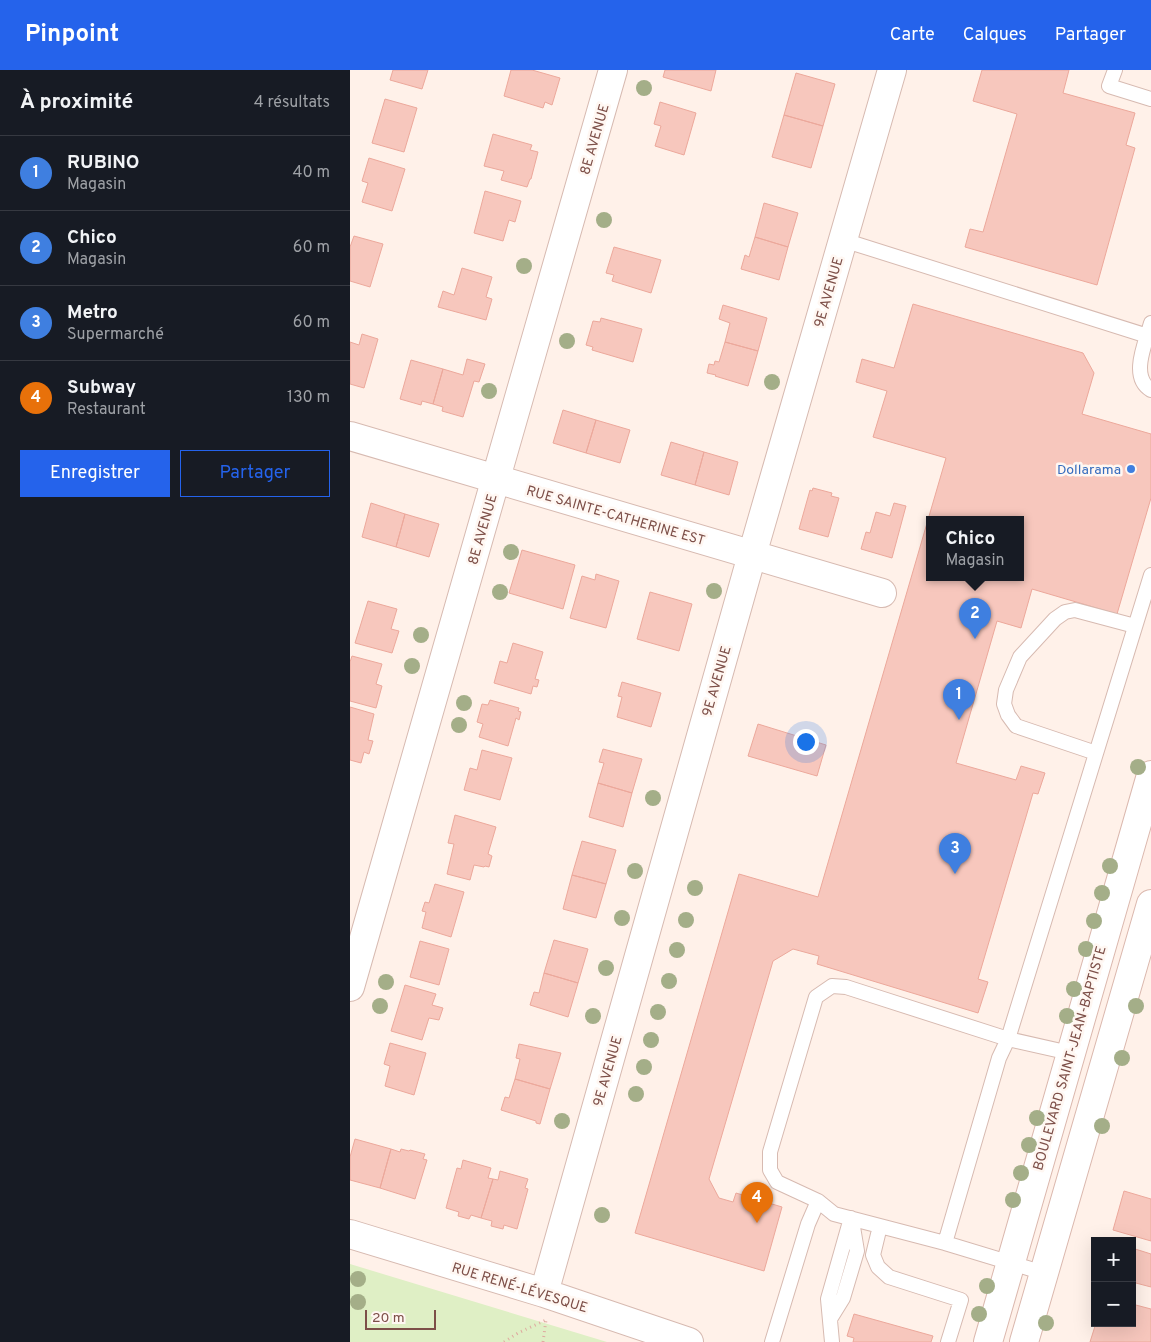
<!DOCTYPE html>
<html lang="fr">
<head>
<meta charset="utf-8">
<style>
  body { margin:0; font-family:Overpass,sans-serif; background:#20242c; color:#f1f3f6 }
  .controls { position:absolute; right:15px; bottom:15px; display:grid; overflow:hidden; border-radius:0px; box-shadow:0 5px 20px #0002 }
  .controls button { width:45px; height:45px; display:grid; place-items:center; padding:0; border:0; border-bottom:1px solid #363941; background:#171b24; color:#f1f3f6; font:25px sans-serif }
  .scale { position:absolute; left:15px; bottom:12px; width:71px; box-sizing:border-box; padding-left:5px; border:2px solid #7d4f48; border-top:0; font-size:14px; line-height:18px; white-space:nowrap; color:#7d4f48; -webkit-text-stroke:4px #fff7f2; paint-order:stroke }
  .you { position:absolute; left:455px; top:671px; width:18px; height:18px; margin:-12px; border:4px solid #fff; border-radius:50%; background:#1a73e8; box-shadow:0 0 0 8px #1a73e833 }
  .badge { display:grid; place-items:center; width:32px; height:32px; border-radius:50%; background:#2563eb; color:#fff; font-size:16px; font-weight:700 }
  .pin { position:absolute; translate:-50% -41px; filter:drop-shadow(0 1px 2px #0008) }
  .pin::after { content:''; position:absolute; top:26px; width:18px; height:15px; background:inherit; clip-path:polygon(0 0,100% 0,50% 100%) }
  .popup { position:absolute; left:576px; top:446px; width:98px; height:65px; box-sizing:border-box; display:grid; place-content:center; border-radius:0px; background:#171b24; filter:drop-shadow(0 1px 4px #0005); font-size:16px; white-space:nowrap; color:#9ea1a6 }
  .popup b { font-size:19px; color:#f1f3f6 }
  .popup::after { content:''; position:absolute; left:50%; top:100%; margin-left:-10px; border:10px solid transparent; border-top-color:#171b24 }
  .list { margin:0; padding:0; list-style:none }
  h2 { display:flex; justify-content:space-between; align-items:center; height:65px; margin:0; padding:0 20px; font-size:21px }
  h2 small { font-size:16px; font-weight:400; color:#9ea1a6 }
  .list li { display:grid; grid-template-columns:32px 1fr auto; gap:15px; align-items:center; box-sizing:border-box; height:75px; padding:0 20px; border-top:1px solid #363941 }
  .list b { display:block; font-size:19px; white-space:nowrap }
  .list p { margin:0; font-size:16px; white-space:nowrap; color:#9ea1a6 }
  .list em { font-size:16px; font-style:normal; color:#9ea1a6 }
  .actions { display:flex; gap:10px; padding:15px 20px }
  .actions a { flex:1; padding:11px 0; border:1px solid #2563eb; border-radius:0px; text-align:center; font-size:18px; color:#2563eb }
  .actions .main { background:#2563eb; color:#fff }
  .map { position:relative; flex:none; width:801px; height:1272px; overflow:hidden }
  header { display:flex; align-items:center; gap:30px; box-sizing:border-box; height:70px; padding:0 25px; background:#2563eb; color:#fff }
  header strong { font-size:24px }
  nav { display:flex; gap:28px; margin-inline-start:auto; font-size:18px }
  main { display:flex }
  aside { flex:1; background:#171b24 }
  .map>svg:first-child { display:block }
  .green { fill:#dfefc5 }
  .building { fill:#f7c7bd; stroke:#eca89b; fill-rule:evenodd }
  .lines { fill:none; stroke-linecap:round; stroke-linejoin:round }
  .lane-casing { stroke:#d7bab1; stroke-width:16 }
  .street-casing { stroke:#d7bab1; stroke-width:30 }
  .secondary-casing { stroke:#dbb8ae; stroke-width:30 }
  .path { stroke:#dea99f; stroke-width:3; stroke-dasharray:1 4; stroke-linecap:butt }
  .lane { stroke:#fff; stroke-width:14 }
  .street { stroke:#fff; stroke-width:28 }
  .secondary { stroke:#fff; stroke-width:28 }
  .tree { fill:#a4ae88 }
  .shop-dot { fill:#3f7fe0; stroke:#fff7f2; stroke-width:2 }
  .labels { text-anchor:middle; stroke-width:5; stroke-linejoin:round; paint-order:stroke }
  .street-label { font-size:14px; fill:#7d4f48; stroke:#fff7f2 }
  .shop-label { font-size:14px; fill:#366cbe; stroke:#fff7f2; text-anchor:end }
</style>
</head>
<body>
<header>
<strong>Pinpoint</strong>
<nav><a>Carte</a><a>Calques</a><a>Partager</a></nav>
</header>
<main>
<aside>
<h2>À proximité<small>4 résultats</small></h2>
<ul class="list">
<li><span class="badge" style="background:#3f7fe0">1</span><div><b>RUBINO</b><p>Magasin</p></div><em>40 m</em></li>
<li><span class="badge" style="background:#3f7fe0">2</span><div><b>Chico</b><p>Magasin</p></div><em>60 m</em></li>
<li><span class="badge" style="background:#3f7fe0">3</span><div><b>Metro</b><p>Supermarché</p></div><em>60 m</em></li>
<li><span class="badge" style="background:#e8710a">4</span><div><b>Subway</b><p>Restaurant</p></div><em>130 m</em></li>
</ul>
<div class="actions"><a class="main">Enregistrer</a><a>Partager</a></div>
</aside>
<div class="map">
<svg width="801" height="1272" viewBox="0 0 801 1272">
  <rect width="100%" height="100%" fill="#fff1e9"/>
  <!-- green -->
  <path class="green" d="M0,1194L257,1272H0Z"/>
  <!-- building -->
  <path class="building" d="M43,0H78L72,19L40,10Z
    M161,0H182L210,8L202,35L195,32L193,38L154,26Z
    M315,0H366L361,21L313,7Z
    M632,0H719L713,23L785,43L776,75L785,78L747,215L615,177L620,159L633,162L667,44L623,31Z
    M446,3L485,14L473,56L434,45Z
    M35,29L67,38L54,82L22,73Z
    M310,32L346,43L334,85L305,76L311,56L304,54Z
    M434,45L473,56L461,98L422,87Z
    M143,64L182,75L180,80L188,82L181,109H180L177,117L151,110L154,101L134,96Z
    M19,88L55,99L42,141L12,132L18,113L12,111Z
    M135,121L171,131L165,152L159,150L153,171L124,163Z
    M414,133L448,143L438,177L405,167Z
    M4,166L33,174L20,217L0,211V177Z
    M405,167L438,177L429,210L391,199L395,185L399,187Z
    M264,177L311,190L301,223L262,211L264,205L256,203Z
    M112,198L142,207L136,227L142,229L136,250L88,237L93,221L104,225Z
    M563,234L733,283L744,303L732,344L801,364V428L767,544L682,519L671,558L647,551L606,693L666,710L671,696L695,703L688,724L683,723L628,909L638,912L628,943L467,894L469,886L443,879L423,891L359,1109L369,1128L383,1132L386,1123L432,1137L414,1201L285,1163L389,804L468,827L596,388L523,367L537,321L506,312L512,289L544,298ZM580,450H670V508H580Z
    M373,235L417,248L408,281L375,272L380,253L369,249Z
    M251,248L292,259L283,292L242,280L243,277L236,275L243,251L250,252Z
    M12,264L28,269L14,318L0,314V272L9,275Z
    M375,272L408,281L398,316L365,306L366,305L357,303L359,294L364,295L365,291L369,292Z
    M117,289L135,294L129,312L124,311L113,347L92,341L93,337L83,334L93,299L113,305Z
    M61,290L93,299L83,334L72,331L71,335L50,329Z
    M213,340L246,350L236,383L203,373Z
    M246,350L280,360L270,393L236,383Z
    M321,372L354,382L345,415L311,405Z
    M354,382L388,392L379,425L345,415Z
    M463,418L482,423L481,426L489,428L478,467L449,459L460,420L462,421Z
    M21,433L55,444L46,477L12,467Z
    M544,433L556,436L542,488L511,479L516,462L520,463L526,442L540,446Z
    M55,444L89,454L79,487L46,477Z
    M172,480L225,495L213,539L159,523Z
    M246,504L269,511L256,558L220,548L232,506L245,510Z
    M300,522L342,534L329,581L287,569Z
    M18,531L47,539L41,559L49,561L42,583L5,573Z
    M163,573L193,582L185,609L189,610L187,617L183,616L181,624L144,613L150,591L157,593Z
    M2,586L32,594L26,614L32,616L26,638L0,631V592Z
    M272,612L311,623L301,657L267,647L272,627L268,626Z
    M140,630L169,638L168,641L171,642L169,650L166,648L158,676L129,667L133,654L127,652L132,634L138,635Z
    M0,637L24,644L18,670L23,671L19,684L14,682L11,693L0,690Z
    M408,654L476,675L467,706L398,686Z
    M253,679L292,689L282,723L248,713L254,693L249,692Z
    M132,680L162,688L150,730L114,720L120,698L127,700Z
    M248,713L282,723L273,757L239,747Z
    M105,745L146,757L138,784L142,786L139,797L135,796L134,797L124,795L120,810L97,804L104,774L98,773Z
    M232,771L266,780L256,814L222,805Z
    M222,805L256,814L246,848L213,839Z
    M85,814L114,822L101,867L72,858L76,842L72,841L75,832L79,833Z
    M204,870L238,879L228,913L194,903Z
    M70,871L99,879L89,915L60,907Z
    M194,903L228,913L218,947L180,935L184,922L189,923Z
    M55,915L86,924L82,935L93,938L89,950L79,948L72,970L41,961Z
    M40,973L76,983L64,1025L35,1016L40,996L34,994Z
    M169,974L211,983L200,1019L165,1009L170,989L166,988Z
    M165,1009L200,1019L190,1054L186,1053V1051L151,1040L155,1027L159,1028Z
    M5,1069L41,1079L30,1118L0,1110V1087Z
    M41,1079L50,1082L51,1079L59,1081L60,1080L75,1084L73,1089L77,1090L65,1129L30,1118Z
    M113,1090L141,1098L138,1108L143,1109L131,1148L121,1145L119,1149L108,1146L109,1142L96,1138L107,1098L111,1099Z
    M150,1101L178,1109L175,1118L178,1119L167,1159L154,1155L153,1159L141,1156L142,1151L131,1148L143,1109L148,1110Z
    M774,1121L801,1129V1171L763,1160Z
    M782,1178L801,1184V1217L782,1212Z
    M782,1234L801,1239V1272H740L746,1253H782Z
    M504,1244L583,1266L581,1272H503L504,1268L497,1266Z"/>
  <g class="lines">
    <defs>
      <path id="lane" d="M765,0L759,16L801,29
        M493,170L801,267
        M801,253C796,272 779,307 801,320
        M746,683L666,656L658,645L654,634L656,620L670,587L705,549L715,542L725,540L785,556
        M468,1131L427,1112L420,1100V1082L466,927L482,916L496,917L658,969L720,983
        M530,1156L523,1185L528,1197L539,1207L611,1230L598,1272
        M595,1173L694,1203
        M480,1249L493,1228L507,1181L502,1151
        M422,1272L458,1154L468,1131L484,1144L595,1173L649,988L658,969L801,505
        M482,1272L478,1229L501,1148"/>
      <path id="street" d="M0,366L532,523
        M0,917L263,0
        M0,1164L194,1223L339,1272
        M194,1223L402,485L542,0"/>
      <path id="secondary" d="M638,1272L801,705
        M674,1272L801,834"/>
    </defs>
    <!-- lane casing -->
    <use href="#lane" class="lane-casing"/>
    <!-- street casing -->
    <use href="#street" class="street-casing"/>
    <!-- secondary casing -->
    <use href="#secondary" class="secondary-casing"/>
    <!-- path -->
    <path class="path" d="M154,1272L168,1263L196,1250
      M193,1272L196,1250"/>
    <!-- lane -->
    <use href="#lane" class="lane"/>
    <!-- street -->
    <use href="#street" class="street"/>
    <!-- secondary -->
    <use href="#secondary" class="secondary"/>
  </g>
  <!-- trees -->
  <g class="tree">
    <circle cx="294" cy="18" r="8"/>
    <circle cx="254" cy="150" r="8"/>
    <circle cx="174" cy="196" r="8"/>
    <circle cx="217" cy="271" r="8"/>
    <circle cx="422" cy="312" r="8"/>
    <circle cx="139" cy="321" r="8"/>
    <circle cx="161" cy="482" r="8"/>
    <circle cx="364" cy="521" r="8"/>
    <circle cx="150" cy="522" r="8"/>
    <circle cx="71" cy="565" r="8"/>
    <circle cx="62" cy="596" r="8"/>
    <circle cx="114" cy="633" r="8"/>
    <circle cx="109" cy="655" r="8"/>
    <circle cx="788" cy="697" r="8"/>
    <circle cx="303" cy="728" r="8"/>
    <circle cx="760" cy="796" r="8"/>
    <circle cx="285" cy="801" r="8"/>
    <circle cx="345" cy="818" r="8"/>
    <circle cx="752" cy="823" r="8"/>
    <circle cx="272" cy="848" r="8"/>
    <circle cx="336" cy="850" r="8"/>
    <circle cx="744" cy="851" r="8"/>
    <circle cx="736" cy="879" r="8"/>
    <circle cx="327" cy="880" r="8"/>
    <circle cx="256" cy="898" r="8"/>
    <circle cx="319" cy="911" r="8"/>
    <circle cx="36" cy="912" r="8"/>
    <circle cx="724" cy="919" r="8"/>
    <circle cx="30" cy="936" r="8"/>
    <circle cx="786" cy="936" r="8"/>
    <circle cx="308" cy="942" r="8"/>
    <circle cx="243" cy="946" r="8"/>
    <circle cx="717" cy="946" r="8"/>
    <circle cx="301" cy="970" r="8"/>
    <circle cx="772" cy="988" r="8"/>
    <circle cx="294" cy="997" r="8"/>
    <circle cx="286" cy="1024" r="8"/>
    <circle cx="687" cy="1048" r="8"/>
    <circle cx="212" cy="1051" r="8"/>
    <circle cx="752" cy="1056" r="8"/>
    <circle cx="679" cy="1075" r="8"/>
    <circle cx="671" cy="1103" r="8"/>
    <circle cx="663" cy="1130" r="8"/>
    <circle cx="252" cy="1145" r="8"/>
    <circle cx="8" cy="1209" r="8"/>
    <circle cx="637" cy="1216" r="8"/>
    <circle cx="8" cy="1232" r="8"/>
    <circle cx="629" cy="1244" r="8"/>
    <circle cx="696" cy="1253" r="8"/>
  </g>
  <!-- markers -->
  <circle class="shop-dot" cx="781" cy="399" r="5"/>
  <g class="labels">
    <!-- street labels -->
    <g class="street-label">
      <text transform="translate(244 69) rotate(-74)" y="5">8E AVENUE</text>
      <text transform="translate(478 222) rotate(-74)" y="5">9E AVENUE</text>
      <text transform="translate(266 445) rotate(16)" y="5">RUE SAINTE-CATHERINE EST</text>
      <text transform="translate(132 459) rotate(-74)" y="5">8E AVENUE</text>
      <text transform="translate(366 611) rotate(-74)" y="5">9E AVENUE</text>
      <text transform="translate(719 988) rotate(-74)" y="5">BOULEVARD SAINT-JEAN-BAPTISTE</text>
      <text transform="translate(257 1001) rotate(-74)" y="5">9E AVENUE</text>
      <text transform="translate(170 1217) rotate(17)" y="5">RUE RENÉ-LÉVESQUE</text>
    </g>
    <!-- shop labels -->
    <g class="shop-label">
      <text x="771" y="404">Dollarama</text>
    </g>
  </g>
</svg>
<div class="controls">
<button>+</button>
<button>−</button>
</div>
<div class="scale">20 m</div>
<div class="you"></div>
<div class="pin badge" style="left:609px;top:650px;background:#3f7fe0">1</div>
<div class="pin badge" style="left:625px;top:569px;background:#3f7fe0">2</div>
<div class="popup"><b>Chico</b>Magasin</div>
<div class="pin badge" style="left:605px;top:804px;background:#3f7fe0">3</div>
<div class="pin badge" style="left:407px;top:1153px;background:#e8710a">4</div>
</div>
</main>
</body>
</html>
